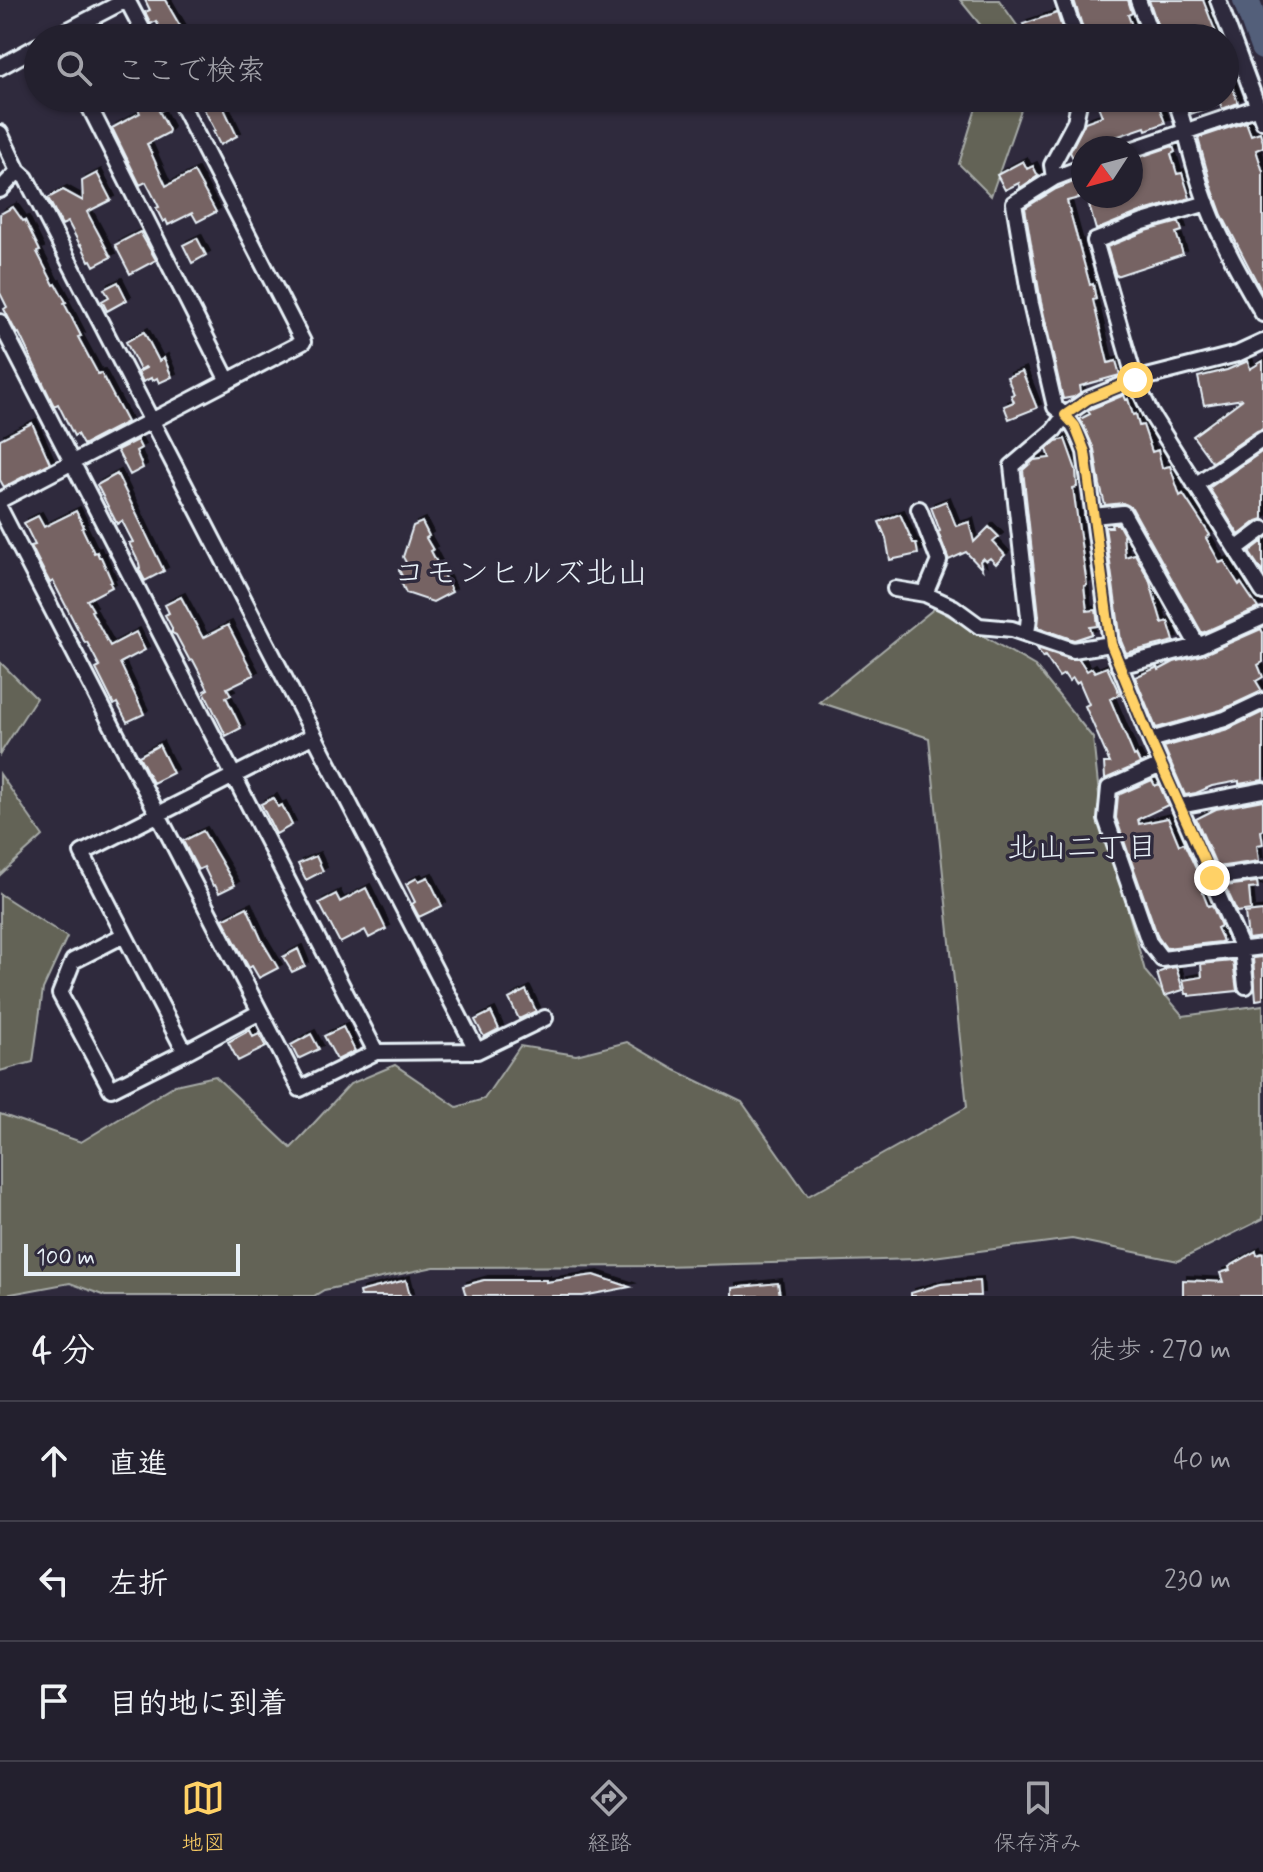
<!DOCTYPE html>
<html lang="ja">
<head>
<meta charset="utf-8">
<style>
  body { margin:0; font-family:Mynerve,"Klee One",sans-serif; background:#2f2d3a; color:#f1f3f6 }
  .compass { position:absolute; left:1071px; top:136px; width:72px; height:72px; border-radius:50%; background:#23202e; box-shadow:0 2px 6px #0004; rotate:234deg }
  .scale { position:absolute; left:24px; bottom:20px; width:216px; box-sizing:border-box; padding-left:8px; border:4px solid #e8f1f8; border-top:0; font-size:22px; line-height:28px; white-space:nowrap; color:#e8f1f8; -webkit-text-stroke:6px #2f2a3d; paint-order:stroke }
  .stop { position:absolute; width:24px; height:24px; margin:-18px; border:6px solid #ffd166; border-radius:50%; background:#fff }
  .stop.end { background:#ffd166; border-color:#fff; box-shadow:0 2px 8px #0008 }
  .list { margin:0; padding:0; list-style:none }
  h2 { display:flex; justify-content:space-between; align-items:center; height:104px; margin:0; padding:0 32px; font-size:34px }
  h2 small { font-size:26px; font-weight:400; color:#a3a3aa }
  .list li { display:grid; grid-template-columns:52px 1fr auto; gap:24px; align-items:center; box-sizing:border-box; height:120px; padding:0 32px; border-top:2px solid #403e4a }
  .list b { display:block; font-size:30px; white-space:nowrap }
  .list em { font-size:26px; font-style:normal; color:#a3a3aa }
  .icon { flex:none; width:44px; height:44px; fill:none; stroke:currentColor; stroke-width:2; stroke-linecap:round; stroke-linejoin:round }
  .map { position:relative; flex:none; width:1263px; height:1296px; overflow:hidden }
  .search { position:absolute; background:#23202e; box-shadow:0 2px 6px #0004; left:24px; right:24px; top:24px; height:88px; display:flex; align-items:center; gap:20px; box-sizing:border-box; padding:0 28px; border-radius:44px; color:#a3a3aa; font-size:30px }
  .sheet { height:464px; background:#23202e }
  nav { display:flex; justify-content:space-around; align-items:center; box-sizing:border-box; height:112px; border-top:2px solid #403e4a; background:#23202e; font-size:22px; color:#a3a3aa }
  nav a { display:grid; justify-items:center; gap:4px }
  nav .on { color:#ffd166 }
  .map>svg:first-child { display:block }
  .green { fill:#646456; stroke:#a6aaa7; stroke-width:2 }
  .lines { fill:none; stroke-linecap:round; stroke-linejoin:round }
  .river { stroke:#525e7a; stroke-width:26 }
  .building { fill:#766363; stroke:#e8f1f8; stroke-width:2; filter:url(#shadow) }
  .street-casing { stroke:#e8f1f8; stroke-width:20 }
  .street { stroke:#2f2a3d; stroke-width:14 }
  .route { stroke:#ffd166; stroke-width:10 }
  .labels { text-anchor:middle; stroke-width:7; stroke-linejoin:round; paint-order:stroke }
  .neighbourhood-label { font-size:30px; fill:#e8f1f8; stroke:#2f2a3d }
  .quarter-label { font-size:32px; fill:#e8f1f8; stroke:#2f2a3d }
</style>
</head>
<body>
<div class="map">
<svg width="1263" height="1296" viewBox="0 0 1263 1296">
  <defs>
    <filter id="shadow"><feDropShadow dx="4" dy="-4" stdDeviation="0" flood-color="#0009"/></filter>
  </defs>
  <rect width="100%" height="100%" fill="#2f2a3d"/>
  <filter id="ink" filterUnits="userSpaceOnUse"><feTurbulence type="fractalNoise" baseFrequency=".0125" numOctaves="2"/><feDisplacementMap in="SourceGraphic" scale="16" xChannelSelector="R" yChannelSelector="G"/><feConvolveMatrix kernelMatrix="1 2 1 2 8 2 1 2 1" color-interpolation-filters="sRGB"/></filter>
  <g filter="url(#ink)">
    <!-- green -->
    <path class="green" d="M960,0H999L1026,38H991Z
      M979,98H1025L991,196L959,164Z
      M935,608L1035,666L1093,738L1101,813L1145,971L1183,1016L1263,1005V1219L1178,1261L1072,1239L918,1259L663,1266L434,1267L324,1290L314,1296H105L70,1283L0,1296V1114L81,1142L175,1085L215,1076L291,1148L350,1084L395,1065L457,1107L484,1099L520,1046L576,1055L627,1042L675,1070L742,1102L808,1196L967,1107L929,738L819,702Z
      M0,662L36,698L0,754Z
      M0,774L43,836L0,875Z
      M0,894L67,937L43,989L33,1062L0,1071Z"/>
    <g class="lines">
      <!-- river -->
      <path class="river" d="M1246,0L1263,47"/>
    </g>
    <!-- building -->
    <path class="building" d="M145,0H165L187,38H165L156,21L151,24L145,12L150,10Z
      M1074,0H1128L1132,13L1128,15L1135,34L1125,38H1086Z
      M1149,0H1203L1218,38H1162Z
      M1057,13L1065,38H1031L1023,24Z
      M1225,72H1227L1238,103L1222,109L1220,103L1191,114L1186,98H1225Z
      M133,98H156L162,110L159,111L169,130L168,133L147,144L166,186L194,172L216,212L197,222L192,213L168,225L166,220L163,222L156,208L159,207L146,182L140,185L112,128L140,113Z
      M198,98H219L237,136L220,145L213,131L215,130Z
      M1095,98H1156L1165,123L1146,130L1145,127L1101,142L1103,148H1083V157L1074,160L1070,152L1085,122L1102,116Z
      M1246,122L1251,135L1260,132L1263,142V147L1256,150L1263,172V294L1222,215L1211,185L1198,138Z
      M1173,146L1175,152L1171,154L1177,174L1182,173L1190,198L1140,212L1096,230L1089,205L1104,200L1105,202L1123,196H1131V160Z
      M1023,161L1027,169L1033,166L1038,176L1020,188L1019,183L1005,190L997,175Z
      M97,173L111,200L87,212L111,257L94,266L91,260L89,261L81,244L80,245L68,222L62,225L48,198L63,190L83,201L82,181Z
      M1083,178V197L1067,201L1090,285L1093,284L1096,299L1093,300L1108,363L1116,361L1120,375L1080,386L1081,392L1074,397L1063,399L1041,302L1025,208L1056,189Z
      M13,207L23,221L25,220L40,251L37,252L54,285L56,284L66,302L64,303L81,336L78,337L98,374L101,373L127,422L83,445L77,434L74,436L58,404L54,406L19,333L17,334L4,309L7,307L0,293V214Z
      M1179,222L1182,231L1176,233L1183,254L1116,276L1107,247L1146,231Z
      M140,232L156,260L130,274L115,245Z
      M197,238L206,255L192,263L183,245Z
      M118,282L127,300L107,311L102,301L109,297L104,289Z
      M144,332L159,361L164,358L172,377L159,383L157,378L152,381L151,378L143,382L138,372L146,368L145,367L140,370L126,342Z
      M1248,361L1250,369L1263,361V429L1257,431L1212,462L1193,436L1243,399L1204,405L1198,377L1227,370Z
      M1022,371L1037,408L1009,419L1004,406L1014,402L1011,395L1014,394L1007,377Z
      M1124,395L1126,400L1128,399L1133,415L1136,414L1139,426L1143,425L1152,452L1158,450L1162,468L1170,466L1180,496L1183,494L1210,535L1206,538L1220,563L1224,561L1239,585L1241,583L1258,608L1202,633L1132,508L1123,503L1105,505L1100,485L1094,449L1080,419L1090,414L1088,411L1093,408Z
      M32,423L50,463L4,487L0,480V439Z
      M1065,439L1076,470L1077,487L1073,488L1087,585L1084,586L1087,611L1096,610L1098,626L1090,627L1092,634L1074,640L1038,627L1039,616L1023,470L1034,460L1050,458L1047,449L1056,441Z
      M137,440L141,448L136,451L143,468L130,475L117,450Z
      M1263,451V519L1257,521L1239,535L1209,488Z
      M117,474L164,571L145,581L139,569L140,568L139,563L129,543L133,542L122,521L117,524L97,485Z
      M946,501L956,526L969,522L974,542L989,527L999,537L993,542L1005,555L996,564L990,558L986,561L983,558L980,561L982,569L966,552L949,560L938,532L940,531L931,507Z
      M76,511L84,527L82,528L94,553L97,552L99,557H101L112,582L110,583L112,587L87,600L93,610L91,611L110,646L136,632L145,650L120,663L144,714L127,722L117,703L114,705L96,669L100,667L87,642L85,643L53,581L50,583L38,560L31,546L35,545L24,523L38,516L44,527Z
      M900,514L913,543H916L918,554L890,560L886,538L879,522Z
      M422,522L429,536L426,538L433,550L431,551L452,592L433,602L406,593L401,582L404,580L399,570L408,566L403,557L413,526Z
      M1111,524H1118L1124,535L1123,536L1125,557L1135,554L1149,579L1162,623L1168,621L1174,641L1126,653L1121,641L1105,527H1112Z
      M1263,541V573L1249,552Z
      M181,597L203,638L228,625L254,675L227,688L231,695L226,697L241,728L226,736L204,691L208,689L193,660L190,661L176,635L172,633V628L165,615L169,613L165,605Z
      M1261,629L1263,633V662L1258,665L1263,677L1256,681L1262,691L1221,710L1156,728L1135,677L1158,667L1159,670L1174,662L1202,655Z
      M1037,648L1070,659H1079L1087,671L1092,668L1095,672L1107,667L1120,695L1110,699L1134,756L1136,755L1140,763L1144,762L1105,779L1104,763H1110L1085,706L1089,704L1079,681L1076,683L1073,678L1069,681L1064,674L1059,677L1045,656L1043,658Z
      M1263,712V780L1239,784V781L1212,786L1196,793L1185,795L1164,747L1228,729Z
      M159,745L173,773L153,783L139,756Z
      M1152,780L1155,786L1159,784L1168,805L1138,819L1139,824L1168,818L1179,845L1184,843L1199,875L1196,876L1208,906L1212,905L1221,926L1217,928L1223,941L1220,942L1166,948L1158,937L1116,818L1118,795Z
      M273,798L278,807L282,805L292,825L276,834L261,804Z
      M1263,800V830L1261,831L1263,844L1257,845L1259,861L1217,867L1196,819L1216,809Z
      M203,831L235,885L219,893L215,885L213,886L204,867L198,870L183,841Z
      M316,856L323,871L306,880L298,864Z
      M428,877L442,906L419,917L412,904L415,902L406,884L417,878L419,881Z
      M1257,882L1258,888L1249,889L1251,910L1237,912L1225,886Z
      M366,888L386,929L369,938L365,930L340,943L319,903L336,894L340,902Z
      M247,907L262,941L278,968L259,978L252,966L249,968L223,919Z
      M1263,911V937L1248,939L1245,913Z
      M298,949L305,966L292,972L283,957Z
      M1263,957V999L1256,1000L1253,958Z
      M1233,961L1237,991L1189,996V994H1186L1183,980L1202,977L1201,964Z
      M1176,967L1183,990L1164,996L1157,973L1165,970V969Z
      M526,990L536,1011L519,1019L509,999Z
      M491,1012L499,1029L484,1037L475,1020Z
      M343,1027L355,1051L337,1060L324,1036Z
      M250,1030L253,1037L259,1034L266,1047L238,1061L228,1042Z
      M311,1034L319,1049L298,1059L291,1045Z
      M1256,1251L1257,1255L1263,1253V1296H1183V1280L1223,1282L1220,1273L1230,1270L1229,1267Z
      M594,1275L630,1287L583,1296H466L463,1286L484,1280H546V1282Z
      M406,1280L410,1296H360L359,1292Z
      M979,1281L980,1296H911V1293L941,1284Z
      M778,1283L780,1296H733V1288Z"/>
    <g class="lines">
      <defs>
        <path id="street" d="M127,0L147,38
          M1063,0L1076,38
          M1138,0L1152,38
          M1218,0L1263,121
          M53,38L126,0
          M0,67L38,46
          M85,98L228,381L303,342L178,98
          M1175,98C1188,133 1193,169 1207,204C1222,243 1242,278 1263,314
          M0,133L18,171L0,190
          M1131,150L1258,107
          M1083,167L1054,178L1014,203L1031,304L1055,407C1073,421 1077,431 1085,452L1111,644L1150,740L1242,949L1246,986
          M18,171L26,178L314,735
          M1054,178L1052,165L1075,122L1080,98
          M1207,203L1143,222L1095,241L1135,380L1151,414L1263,592
          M0,322L376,1052L300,1089L0,509
          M1195,485L1263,439
          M0,500L228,381
          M919,509L939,561L925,594
          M1093,516L1123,513L1198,646
          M1236,549L1263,529
          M895,589L925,594L953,607L979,626L1012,629L1073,650L1111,644
          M1027,634L1029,617L1012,466L1054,430L1065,415L1088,399L1135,380L1237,354L1263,342
          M1119,666L1198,646L1263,617
          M1150,740L1225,719L1263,701
          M1161,765L1109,788L1106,819L1149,942L1162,959L1263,947
          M1180,806L1263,790
          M1212,878L1263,871
          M124,935L73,961L60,994L111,1089L185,1052
          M260,1012L185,1052L82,853L314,735L477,1051L376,1052
          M477,1051L545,1018"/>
      </defs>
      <!-- street casing -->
      <use href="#street" class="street-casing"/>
      <!-- street -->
      <use href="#street" class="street"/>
    </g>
  </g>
  <g class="lines" filter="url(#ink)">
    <!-- route -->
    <path class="route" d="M1135,380L1088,399L1065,415L1075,426L1085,452L1111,644L1150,740L1212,878"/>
  </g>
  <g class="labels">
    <!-- neighbourhood labels -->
    <g class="neighbourhood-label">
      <text x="1082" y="857">北山二丁目</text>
    </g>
    <!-- quarter labels -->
    <g class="quarter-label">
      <text x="521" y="583">コモンヒルズ北山</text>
    </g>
  </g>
</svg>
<svg class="compass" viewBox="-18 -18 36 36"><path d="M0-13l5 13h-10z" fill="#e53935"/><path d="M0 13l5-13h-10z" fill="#a3a3aa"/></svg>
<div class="scale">100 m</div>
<div class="stop" style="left:1135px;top:380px"></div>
<div class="stop end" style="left:1212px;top:878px"></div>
<div class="search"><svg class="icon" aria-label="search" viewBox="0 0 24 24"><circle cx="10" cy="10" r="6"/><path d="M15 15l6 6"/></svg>ここで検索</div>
</div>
<section class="sheet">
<h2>4 分<small>徒歩 · 270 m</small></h2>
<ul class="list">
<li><svg class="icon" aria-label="ahead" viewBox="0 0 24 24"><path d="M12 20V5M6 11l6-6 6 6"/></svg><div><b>直進</b></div><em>40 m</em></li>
<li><svg class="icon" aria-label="left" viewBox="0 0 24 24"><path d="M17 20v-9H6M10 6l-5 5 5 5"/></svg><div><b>左折</b></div><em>230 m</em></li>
<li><svg class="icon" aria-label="arrive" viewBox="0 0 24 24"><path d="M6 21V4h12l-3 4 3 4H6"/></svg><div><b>目的地に到着</b></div></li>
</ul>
</section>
<nav>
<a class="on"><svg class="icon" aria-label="map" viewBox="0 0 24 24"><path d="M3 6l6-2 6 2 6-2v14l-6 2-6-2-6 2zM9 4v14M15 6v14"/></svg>地図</a>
<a><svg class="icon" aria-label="directions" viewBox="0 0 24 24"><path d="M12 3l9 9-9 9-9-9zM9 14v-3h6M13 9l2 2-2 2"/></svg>経路</a>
<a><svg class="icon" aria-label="saved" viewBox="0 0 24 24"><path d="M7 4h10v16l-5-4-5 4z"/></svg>保存済み</a>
</nav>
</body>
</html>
